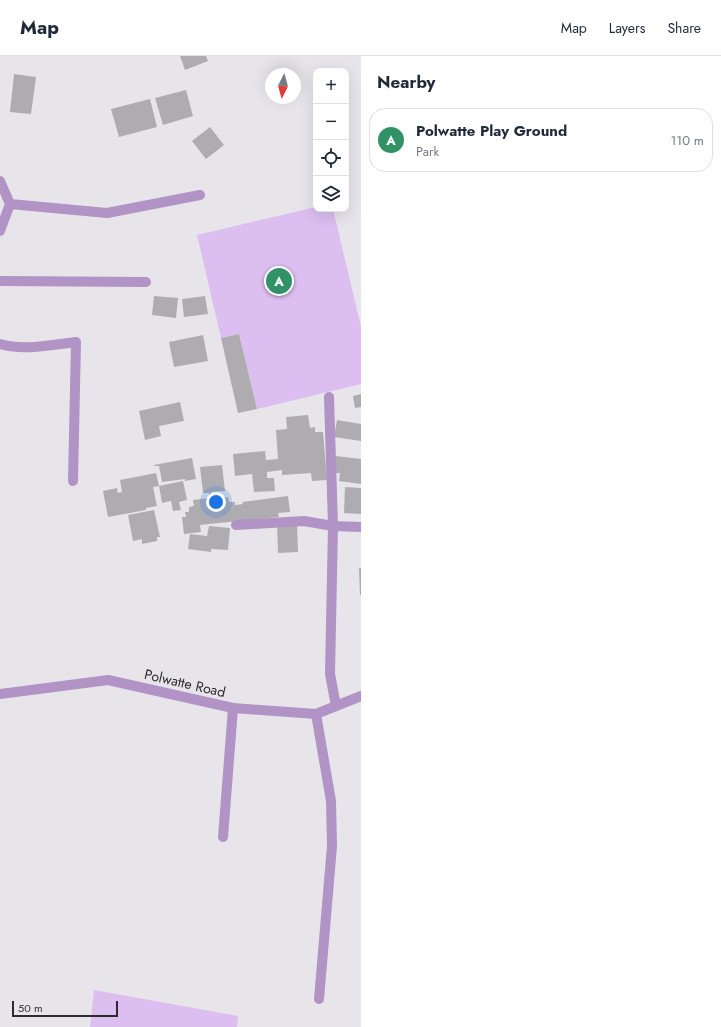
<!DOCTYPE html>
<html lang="en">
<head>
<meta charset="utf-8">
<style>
  body { margin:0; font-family:Jost,sans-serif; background:#f6f6f7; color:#1f2937 }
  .controls { position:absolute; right:12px; top:12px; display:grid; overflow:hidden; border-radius:8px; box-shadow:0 4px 16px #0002 }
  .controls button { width:36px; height:36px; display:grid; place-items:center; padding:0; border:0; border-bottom:1px solid #e0e1e3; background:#fff; color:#1f2937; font:20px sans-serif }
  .compass { position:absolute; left:265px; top:12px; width:36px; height:36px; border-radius:50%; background:#fff; box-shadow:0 4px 16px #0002; rotate:186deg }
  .scale { position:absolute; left:12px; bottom:10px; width:106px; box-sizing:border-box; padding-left:4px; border:2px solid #2c2b2d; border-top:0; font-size:11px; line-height:14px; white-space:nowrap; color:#2c2b2d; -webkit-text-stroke:3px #e8e5ea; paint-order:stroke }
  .you { position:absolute; left:216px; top:446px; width:14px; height:14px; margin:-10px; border:3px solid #fff; border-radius:50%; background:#1a73e8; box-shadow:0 0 0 6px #1a73e833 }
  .badge { display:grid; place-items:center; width:26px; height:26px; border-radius:50%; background:#339168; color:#fff; font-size:13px; font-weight:700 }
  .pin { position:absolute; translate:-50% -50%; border:2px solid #fff; box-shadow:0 1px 4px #0006 }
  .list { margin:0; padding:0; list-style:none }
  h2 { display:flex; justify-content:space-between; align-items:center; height:52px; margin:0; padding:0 16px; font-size:17px }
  h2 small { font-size:13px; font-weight:400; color:#747a83 }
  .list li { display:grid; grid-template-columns:26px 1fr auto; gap:12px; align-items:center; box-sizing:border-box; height:64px; margin:0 8px 8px; padding:0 8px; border:1px solid #e0e1e3; border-radius:16px }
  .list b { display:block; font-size:15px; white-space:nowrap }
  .list p { margin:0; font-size:13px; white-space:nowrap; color:#747a83 }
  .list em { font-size:13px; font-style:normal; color:#747a83 }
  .icon { flex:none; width:22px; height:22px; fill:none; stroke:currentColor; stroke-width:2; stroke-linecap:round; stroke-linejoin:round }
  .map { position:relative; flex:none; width:361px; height:971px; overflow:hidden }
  header { display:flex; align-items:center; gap:24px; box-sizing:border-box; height:56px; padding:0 20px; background:#fff; border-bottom:1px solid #e0e1e3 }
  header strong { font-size:19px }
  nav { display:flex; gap:22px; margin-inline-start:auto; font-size:14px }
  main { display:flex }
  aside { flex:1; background:#fff }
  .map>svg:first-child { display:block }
  .green { fill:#dcbef1 }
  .building { fill:#afacb1 }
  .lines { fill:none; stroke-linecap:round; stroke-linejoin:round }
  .minor { stroke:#b193c5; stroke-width:10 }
  .tertiary { stroke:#b193c5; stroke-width:10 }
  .labels { text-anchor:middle; stroke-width:3.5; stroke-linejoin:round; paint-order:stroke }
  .street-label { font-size:14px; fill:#2c2b2d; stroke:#e8e5ea }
</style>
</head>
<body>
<header>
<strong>Map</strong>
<nav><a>Map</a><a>Layers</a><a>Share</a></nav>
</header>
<main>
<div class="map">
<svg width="361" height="971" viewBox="0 0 361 971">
  <rect width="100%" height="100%" fill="#e8e5ea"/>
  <!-- green -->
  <path class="green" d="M316,151V153H333L361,271V328L257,353L239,278L221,282L197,179Z
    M94,934L238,960L237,971H90Z"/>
  <!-- building -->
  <path class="building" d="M180,0H206L208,5L185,14Z
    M14,18L36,21L31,58L10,56Z
    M186,34L193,60L163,69L155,42Z
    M150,43L157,71L119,81L111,53Z
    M210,71L224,89L206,103L192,85Z
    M154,240L178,242L176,262L152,259Z
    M205,240L208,258L184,261L182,243Z
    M239,278L257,353L238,357L221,282Z
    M203,279L208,305L174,311L169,286Z
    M361,338V351L355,352L353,340Z
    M180,346L184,365L159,370L161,380L145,384L139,355Z
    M308,359L310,372L315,371V376H323L327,424L312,425L311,417L282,419V414L267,416V422H274L275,435L254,436L252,418L235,420L233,398L265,395L266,404L278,403L276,374L287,373L286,361Z
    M337,364L361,368V385L334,381Z
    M336,400L361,403V428L339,425L340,417H334Z
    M192,402L196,423L185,425V423L162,426L159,410H154V409Z
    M222,409L225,435L211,436L212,443L228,441L229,446H235V449L243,448L242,446L288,440L290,456L278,457L279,461L200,469L201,476L184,478L182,461H186L185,456H189V451L194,450L193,444L210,442L209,437H203L200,411Z
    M156,417L159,430L153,431L157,450L146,452V454L108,461L103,435L117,432L118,437L122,436L120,424Z
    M183,425L187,444L179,446L181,454L173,455L171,445L162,447L159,430Z
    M345,431L361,432V458L344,457Z
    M154,454L160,481H157V485L142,488V483L133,485L128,459Z
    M277,467H297L298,496L278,497Z
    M209,470L230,472L228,494L211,493V496L188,493L190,478L207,480Z
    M359,512H361V539H360Z"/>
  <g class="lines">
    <!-- minor -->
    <path class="minor" d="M0,125L10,148L0,175
      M10,148L107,157L200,139
      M0,225L146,226
      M0,288C24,295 51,289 76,286L73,425
      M329,341L333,470L330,618L336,650
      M236,469L304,465L333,470L361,471
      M316,658L331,745L332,790L319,943
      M223,781L233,652"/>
    <!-- tertiary -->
    <path class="tertiary" d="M0,638L108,624L233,652L316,658L361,640"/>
  </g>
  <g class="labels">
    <!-- street labels -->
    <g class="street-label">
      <text transform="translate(185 627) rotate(13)" y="5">Polwatte Road</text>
    </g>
  </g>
</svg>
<div class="controls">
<button>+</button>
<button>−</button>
<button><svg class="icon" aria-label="locate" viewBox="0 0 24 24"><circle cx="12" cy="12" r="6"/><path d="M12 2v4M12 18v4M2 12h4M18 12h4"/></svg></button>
<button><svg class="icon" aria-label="layers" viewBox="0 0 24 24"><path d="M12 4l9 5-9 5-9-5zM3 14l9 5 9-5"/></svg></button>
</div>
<svg class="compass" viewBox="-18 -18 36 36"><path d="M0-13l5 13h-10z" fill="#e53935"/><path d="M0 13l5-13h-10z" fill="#747a83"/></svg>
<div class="scale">50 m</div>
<div class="you"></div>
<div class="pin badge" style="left:279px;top:225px">A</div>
</div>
<aside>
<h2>Nearby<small></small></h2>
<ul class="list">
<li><span class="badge">A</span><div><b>Polwatte Play Ground</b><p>Park</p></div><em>110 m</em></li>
</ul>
</aside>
</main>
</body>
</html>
